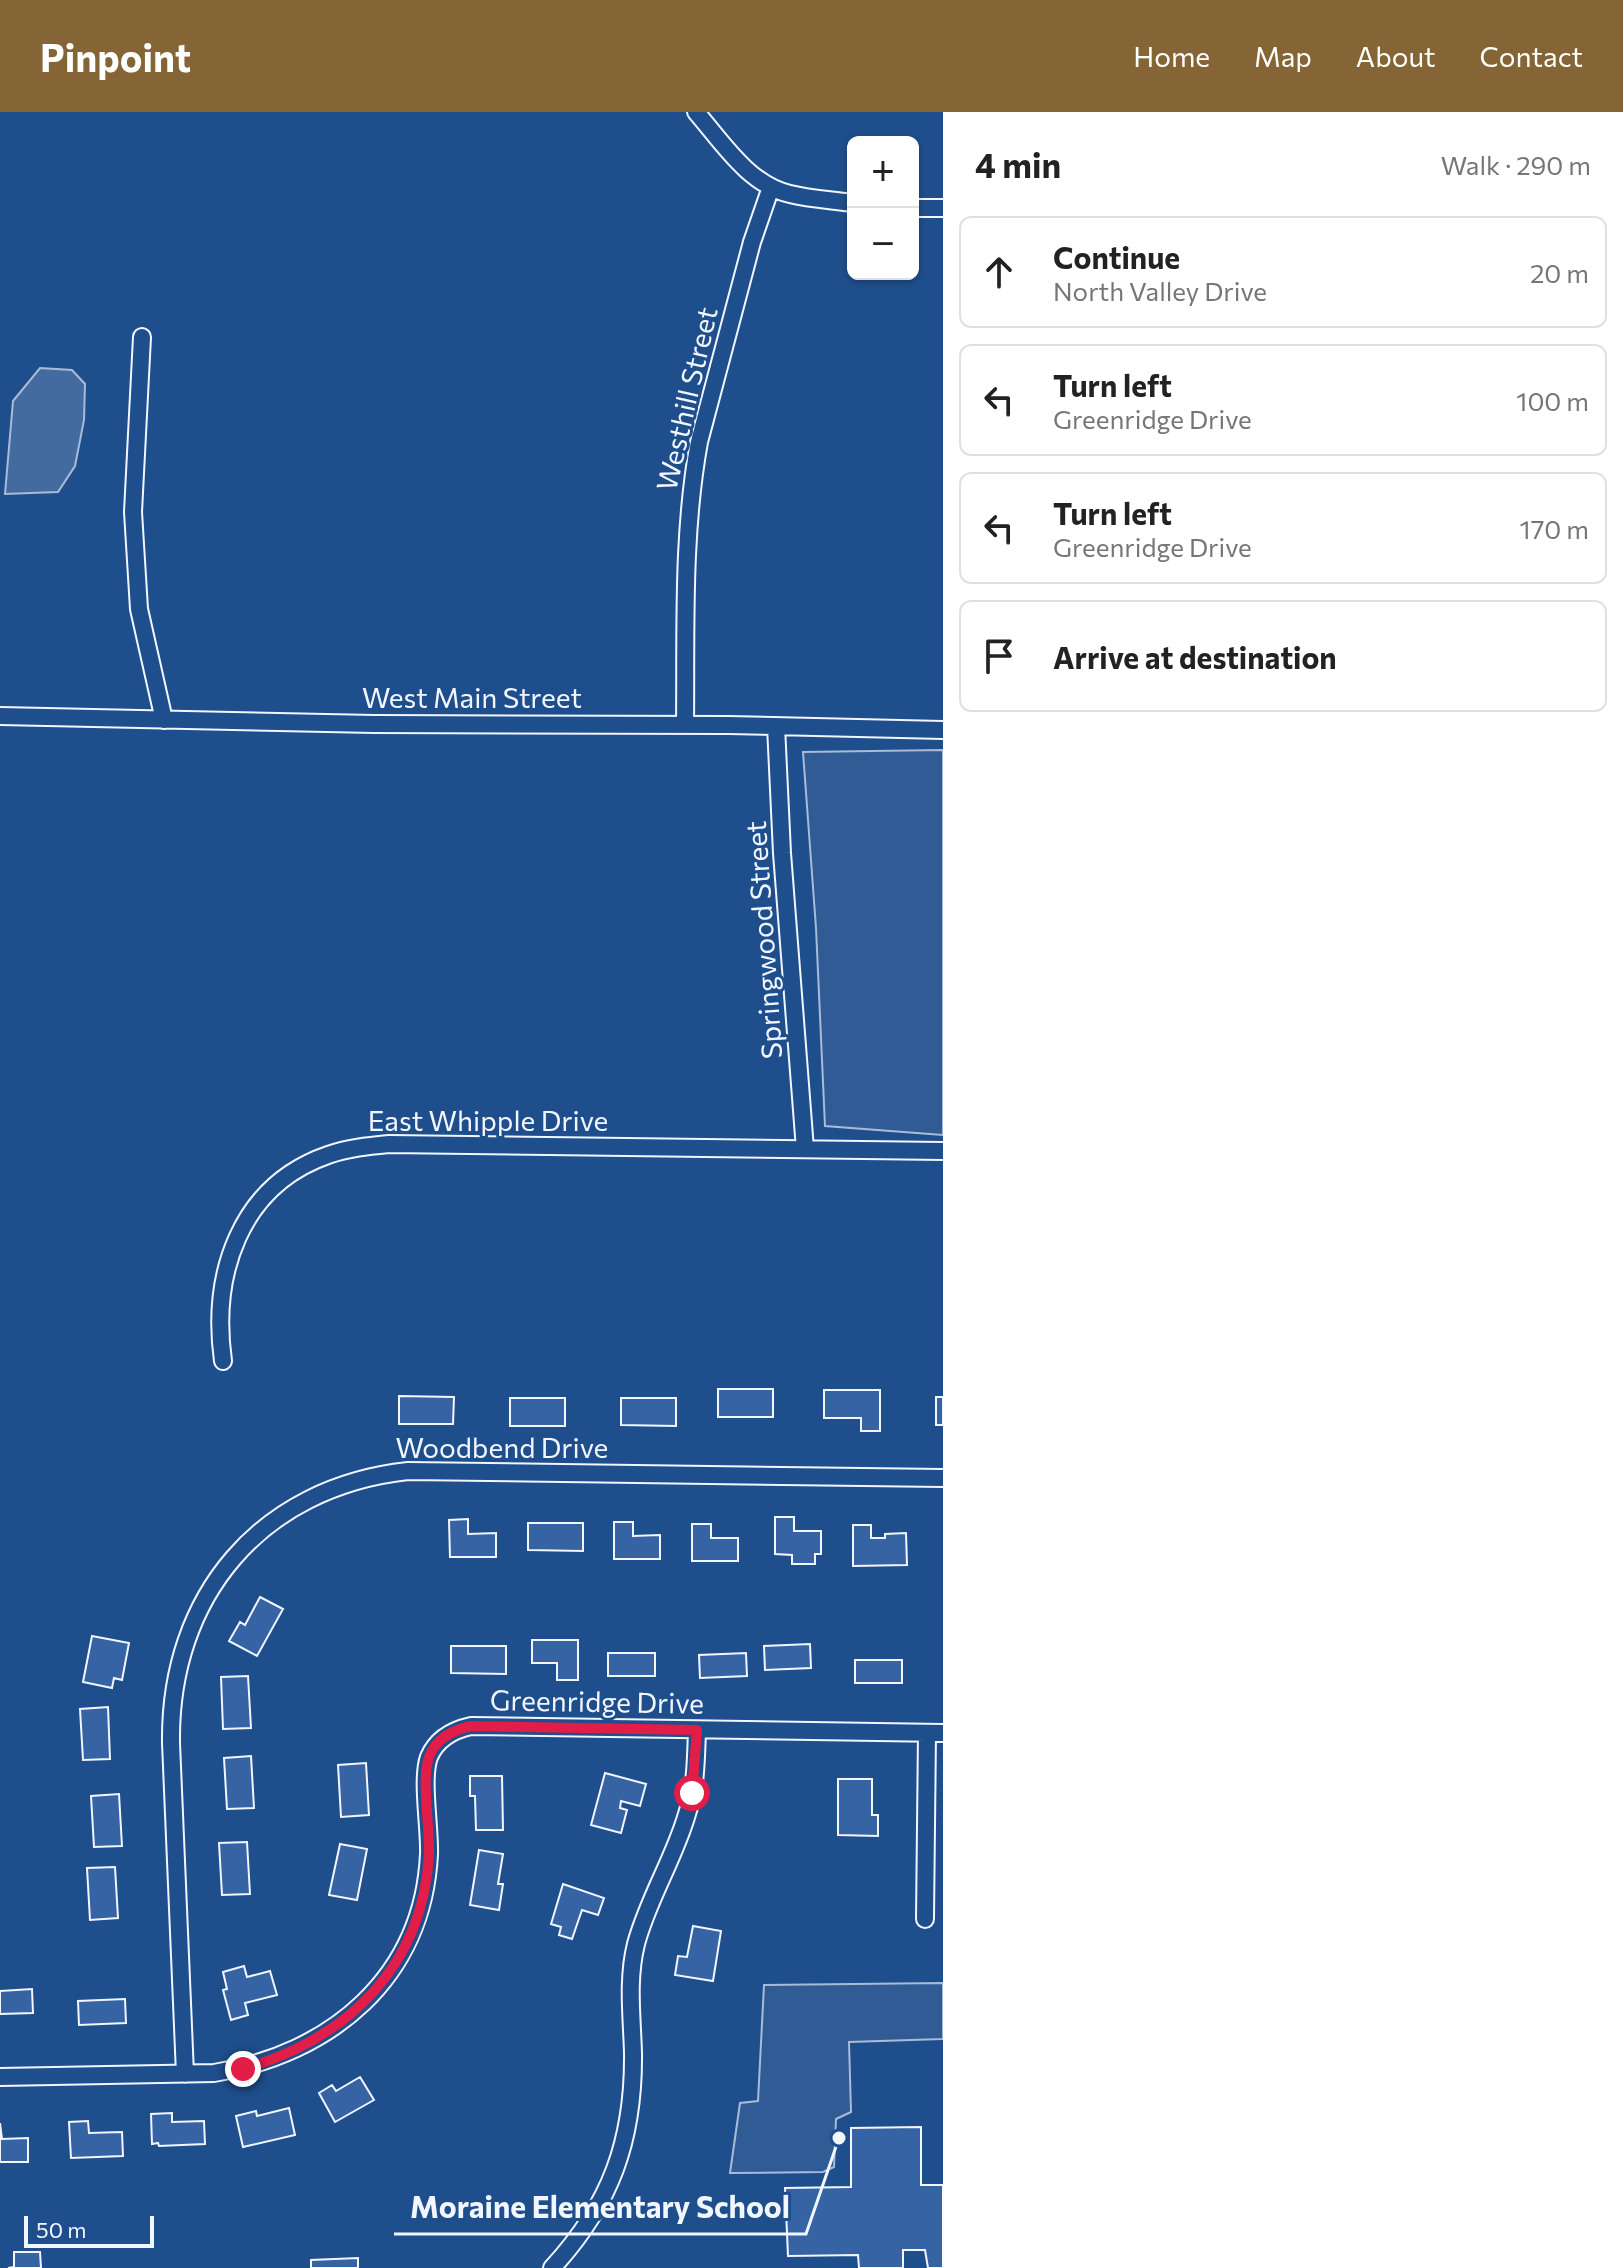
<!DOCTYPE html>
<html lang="en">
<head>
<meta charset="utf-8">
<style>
  body { margin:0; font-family:Commissioner,sans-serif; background:#f6f6f6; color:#222 }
  .controls { position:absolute; right:24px; top:24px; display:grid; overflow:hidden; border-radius:12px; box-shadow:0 2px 6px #0004 }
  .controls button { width:72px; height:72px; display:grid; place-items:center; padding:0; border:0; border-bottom:2px solid #e0e0e0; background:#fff; color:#222; font:40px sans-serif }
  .scale { position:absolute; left:24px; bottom:20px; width:130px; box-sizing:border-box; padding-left:8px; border:4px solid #f2f6ff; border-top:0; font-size:22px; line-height:28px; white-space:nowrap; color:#f2f6ff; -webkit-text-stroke:6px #1f4e8c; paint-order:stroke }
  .stop { position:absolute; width:24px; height:24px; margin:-18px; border:6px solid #e11d48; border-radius:50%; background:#fff }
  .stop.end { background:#e11d48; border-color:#fff; box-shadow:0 2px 8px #0008 }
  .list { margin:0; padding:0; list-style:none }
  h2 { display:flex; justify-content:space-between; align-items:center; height:104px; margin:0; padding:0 32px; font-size:34px }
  h2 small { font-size:26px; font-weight:400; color:#767676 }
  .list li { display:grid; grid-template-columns:52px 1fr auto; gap:24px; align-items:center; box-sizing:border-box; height:112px; margin:0 16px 16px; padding:0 16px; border:2px solid #e0e0e0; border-radius:12px }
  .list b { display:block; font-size:30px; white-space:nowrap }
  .list p { margin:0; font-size:26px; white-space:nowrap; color:#767676 }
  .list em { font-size:26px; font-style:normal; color:#767676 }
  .icon { flex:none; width:44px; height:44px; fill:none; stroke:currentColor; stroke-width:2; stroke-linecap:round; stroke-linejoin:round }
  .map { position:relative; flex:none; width:943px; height:2156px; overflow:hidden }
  header { display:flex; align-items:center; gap:48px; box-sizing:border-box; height:112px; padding:0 40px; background:#856535; color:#fff }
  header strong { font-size:38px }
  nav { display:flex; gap:44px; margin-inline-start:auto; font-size:28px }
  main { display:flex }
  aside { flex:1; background:#fff }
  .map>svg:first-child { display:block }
  .built { fill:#305b95; stroke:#a8bbd7; stroke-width:2 }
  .water { fill:#446ba0; stroke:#a8bbd7; stroke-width:2 }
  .building { fill:#3563a3; stroke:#f2f6ff; stroke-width:2 }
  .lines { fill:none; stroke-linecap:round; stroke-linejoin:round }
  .street-casing { stroke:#f2f6ff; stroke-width:20 }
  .street { stroke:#1f4e8c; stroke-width:16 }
  .route { stroke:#e11d48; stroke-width:10 }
  .labels { text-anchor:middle; stroke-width:6; stroke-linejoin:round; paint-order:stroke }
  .street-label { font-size:28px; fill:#f2f6ff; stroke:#1f4e8c }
  .leader { fill:none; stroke:#f2f6ff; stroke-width:3 }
  .callout-dot { fill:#f2f6ff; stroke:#1f4e8c; stroke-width:3 }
  .callout-label { font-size:30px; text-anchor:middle; font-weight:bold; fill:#f2f6ff; stroke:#1f4e8c; stroke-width:6; stroke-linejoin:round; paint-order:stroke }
</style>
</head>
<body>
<header>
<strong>Pinpoint</strong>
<nav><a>Home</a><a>Map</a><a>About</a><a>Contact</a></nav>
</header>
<main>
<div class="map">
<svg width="943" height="2156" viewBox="0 0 943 2156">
  <rect width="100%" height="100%" fill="#1f4e8c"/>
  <!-- built -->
  <path class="built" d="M943,638V1023L825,1014L816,816L803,640Z
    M943,1871V1927L849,1930L851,2000L836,2007L834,2055L823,2060L730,2061L740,1991L758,1989L764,1873Z"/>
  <!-- water -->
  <path class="water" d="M40,256L72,258L85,272L84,308L75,354L58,380L5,382L13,289Z"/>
  <!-- building -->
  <path class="building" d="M718,1277H773V1305H718Z
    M824,1278H880V1319H861V1306H824Z
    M399,1284L454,1285L453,1312H399Z
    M936,1285H943V1313H936Z
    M510,1286H565V1314H510Z
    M621,1286H676V1314L621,1313Z
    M775,1405H794V1419H821V1442H815V1452H792V1443L775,1442Z
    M468,1407V1422L496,1421V1445H450L449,1408Z
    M614,1410H633V1424L660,1423V1447H614Z
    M528,1411H583V1439L528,1438Z
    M692,1412H711V1426H738V1449H692Z
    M853,1413H871V1426H885V1422L906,1421L907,1453L853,1454Z
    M260,1485L283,1497L257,1544L229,1529L240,1510L245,1513Z
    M92,1524L129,1531L122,1568L114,1566L112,1576L83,1570Z
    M532,1528H578V1568H557V1551H532Z
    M810,1532L811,1556L765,1558L764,1534Z
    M451,1534H506V1562L451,1561Z
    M608,1541H655V1564H608Z
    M746,1541L747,1564L700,1566L699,1543Z
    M855,1548H902V1571H855Z
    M248,1564L251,1616L223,1617L221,1565Z
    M108,1595L110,1647L83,1648L80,1597Z
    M251,1644L254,1696L227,1697L224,1646Z
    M366,1651L369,1703L341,1705L338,1653Z
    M605,1661L646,1672L640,1694L621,1689L620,1696L627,1698L621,1721L591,1713Z
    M470,1664H502L503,1718H476L475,1684H470Z
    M838,1667H872V1703H878V1724L838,1723Z
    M119,1682L122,1734L94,1735L91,1684Z
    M247,1730L250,1782L222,1783L219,1731Z
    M340,1732L367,1737L357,1788L329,1783Z
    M479,1738L503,1742L498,1772H503L499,1798L470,1793Z
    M115,1755L118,1806L90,1808L87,1756Z
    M563,1772L604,1786L598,1803L582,1798L572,1827L559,1823L561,1815L551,1812Z
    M693,1814L721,1819L713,1869L675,1863L678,1844L687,1845Z
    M244,1854L247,1865L270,1859L277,1883L245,1891L248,1903L231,1908L223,1878L227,1877L223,1860Z
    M32,1877L33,1901L0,1902V1879Z
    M125,1887L126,1911L79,1913L78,1889Z
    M360,1965L374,1988L335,2010L319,1981L332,1973L336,1979Z
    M289,1996L295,2023L243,2035L236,2004L256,1999L257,2004Z
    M172,2001V2010L204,2009L205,2032L159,2034L158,2031L152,2032L151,2002Z
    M88,2009L89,2021L122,2020L123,2044L71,2046L69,2010Z
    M0,2011L2,2027L28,2026V2050H0Z
    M921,2015V2073H943V2156H928L925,2138H903V2156H859L858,2143L788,2144L785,2076L851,2075V2016Z
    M14,2140H40L41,2156H8L14,2155Z
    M358,2146V2156H311V2148Z"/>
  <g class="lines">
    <defs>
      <path id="street" d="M696,0C722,30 749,73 790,82C810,87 832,88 853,91
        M913,96H943
        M142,225L133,400L139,497L164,608
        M0,604L374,612L728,613L943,618
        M685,613C686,518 682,423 699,330L752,130L771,75
        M776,614L782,741L805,1037
        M223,1249C211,1163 239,1074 328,1043C348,1036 368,1034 389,1032L943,1039
        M925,1807L927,1621
        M185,1962L171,1631C169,1484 261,1375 408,1359L943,1366
        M0,1965L214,1961C331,1942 423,1866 429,1742C430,1716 421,1667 429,1645C437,1626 453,1618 471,1614L943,1621
        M552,2156C611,2092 634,2028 633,1941C632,1905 627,1868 636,1832C648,1787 674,1747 687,1702C696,1675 696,1646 697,1618"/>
    </defs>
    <!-- street casing -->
    <use href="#street" class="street-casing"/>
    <!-- street -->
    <use href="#street" class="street"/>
  </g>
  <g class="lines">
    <!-- route -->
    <path class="route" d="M243,1957C347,1927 423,1855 429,1742C430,1716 421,1667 429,1645C436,1626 453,1618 471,1614L697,1618L692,1681"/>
  </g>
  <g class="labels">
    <!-- street labels -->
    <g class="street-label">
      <text transform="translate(687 287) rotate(-77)" y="10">Westhill Street</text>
      <text x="472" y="596">West Main Street</text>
      <text transform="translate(764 828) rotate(-94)" y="10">Springwood Street</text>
      <text x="488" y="1019">East Whipple Drive</text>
      <text x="502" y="1346">Woodbend Drive</text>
      <text transform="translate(597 1590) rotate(1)" y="10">Greenridge Drive</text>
    </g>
  </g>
  <!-- callouts -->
  <path class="leader" d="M839 2026L806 2122H394"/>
  <circle class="callout-dot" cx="839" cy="2026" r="8"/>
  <g class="callout-label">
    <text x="600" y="2106">Moraine Elementary School</text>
  </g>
</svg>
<div class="controls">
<button>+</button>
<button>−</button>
</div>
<div class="scale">50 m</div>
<div class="stop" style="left:692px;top:1681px"></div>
<div class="stop end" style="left:243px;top:1957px"></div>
</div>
<aside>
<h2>4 min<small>Walk · 290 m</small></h2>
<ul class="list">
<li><svg class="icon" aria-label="ahead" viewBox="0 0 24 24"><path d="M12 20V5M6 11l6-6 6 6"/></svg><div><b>Continue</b><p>North Valley Drive</p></div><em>20 m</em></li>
<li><svg class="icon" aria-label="left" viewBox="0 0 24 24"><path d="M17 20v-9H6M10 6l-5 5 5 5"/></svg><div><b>Turn left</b><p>Greenridge Drive</p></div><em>100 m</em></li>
<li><svg class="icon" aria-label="left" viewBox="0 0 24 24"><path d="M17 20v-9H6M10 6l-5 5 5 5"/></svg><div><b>Turn left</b><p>Greenridge Drive</p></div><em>170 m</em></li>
<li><svg class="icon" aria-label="arrive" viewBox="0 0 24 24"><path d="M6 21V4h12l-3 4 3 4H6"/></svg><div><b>Arrive at destination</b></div></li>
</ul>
</aside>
</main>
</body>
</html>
